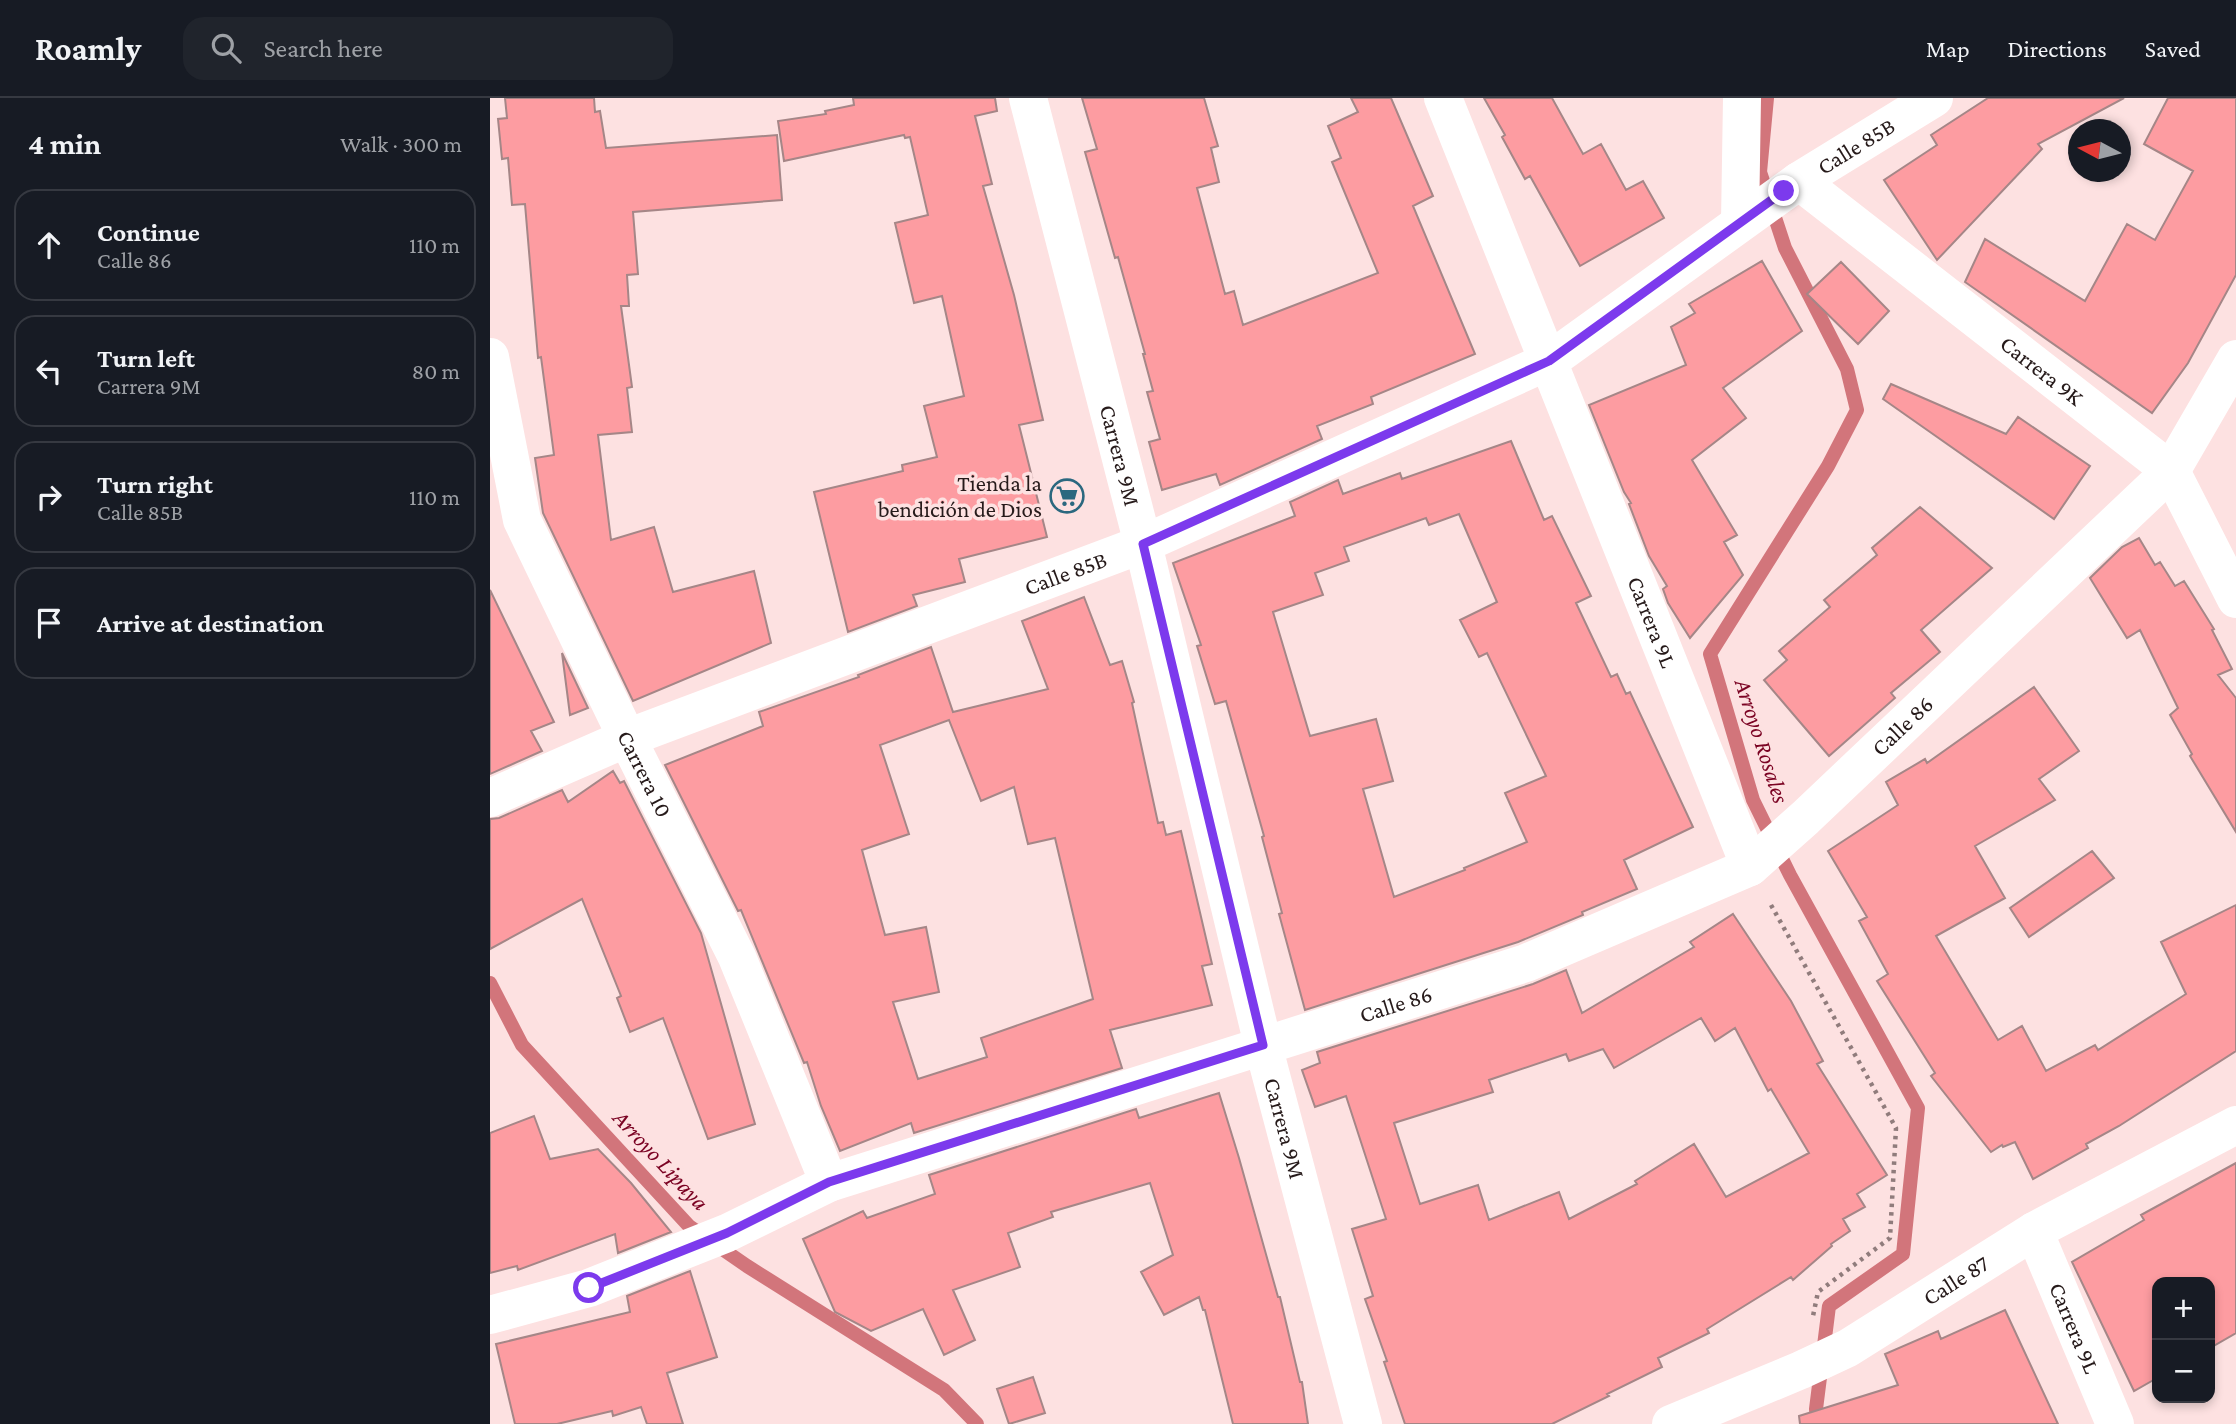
<!DOCTYPE html>
<html lang="en">
<head>
<meta charset="utf-8">
<style>
  body { margin:0; font-family:"Crimson Pro",serif; background:#20242c; color:#f1f3f6 }
  .controls { position:absolute; right:21px; bottom:21px; display:grid; overflow:hidden; border-radius:14px; box-shadow:0 4px 10px #0003 }
  .controls button { width:63px; height:63px; display:grid; place-items:center; padding:0; border:0; border-bottom:2px solid #363941; background:#171b24; color:#f1f3f6; font:35px sans-serif }
  .compass { position:absolute; left:1578px; top:21px; width:63px; height:63px; border-radius:50%; background:#171b24; box-shadow:0 4px 10px #0003; rotate:277deg }
  .stop { position:absolute; width:21px; height:21px; margin:-16px; border:5px solid #7c3aed; border-radius:50%; background:#fff }
  .stop.end { background:#7c3aed; border-color:#fff; box-shadow:0 2px 7px #0008 }
  .list { margin:0; padding:0; list-style:none }
  h2 { display:flex; justify-content:space-between; align-items:center; height:91px; margin:0; padding:0 28px; font-size:30px }
  h2 small { font-size:23px; font-weight:400; color:#9ea1a6 }
  .list li { display:grid; grid-template-columns:46px 1fr auto; gap:21px; align-items:center; box-sizing:border-box; height:112px; margin:0 14px 14px; padding:0 14px; border:2px solid #363941; border-radius:21px }
  .list b { display:block; font-size:26px; white-space:nowrap }
  .list p { margin:0; font-size:23px; white-space:nowrap; color:#9ea1a6 }
  .list em { font-size:23px; font-style:normal; color:#9ea1a6 }
  .icon { flex:none; width:38px; height:38px; fill:none; stroke:currentColor; stroke-width:2; stroke-linecap:round; stroke-linejoin:round }
  .map { position:relative; flex:none; width:1746px; height:1326px; overflow:hidden }
  header { display:flex; align-items:center; gap:42px; box-sizing:border-box; height:98px; padding:0 35px; background:#171b24; border-bottom:2px solid #363941 }
  header strong { font-size:33px }
  nav { display:flex; gap:38px; margin-inline-start:auto; font-size:24px }
  .search { width:490px; height:63px; background:#20242c; display:flex; align-items:center; gap:18px; box-sizing:border-box; padding:0 24px; border-radius:21px; color:#9ea1a6; font-size:26px }
  main { display:flex }
  aside { flex:1; background:#171b24 }
  .map>svg:first-child { display:block }
  .lines { fill:none; stroke-linecap:round; stroke-linejoin:round }
  .stream { stroke:#d2757b; stroke-width:14 }
  .building { fill:#fd9ca1; stroke:#a58687; stroke-width:2; fill-rule:evenodd }
  .path { stroke:#907c7c; stroke-width:4.5; stroke-dasharray:3.5 5; stroke-linecap:butt }
  .minor { stroke:#fff; stroke-width:38 }
  .route { stroke:#7c3aed; stroke-width:9 }
  .labels { text-anchor:middle; stroke-width:7; stroke-linejoin:round; paint-order:stroke }
  .street-label { font-size:23px; fill:#261a1a; stroke:#fde1e1 }
  .poi-label { font-size:23px; fill:#261a1a; stroke:#fde1e1; text-anchor:end }
  .water-label { font-size:24px; font-style:italic; fill:#7b0323; stroke:#fde1e1 }
</style>
</head>
<body>
<header>
<strong>Roamly</strong>
<div class="search"><svg class="icon" aria-label="search" viewBox="0 0 24 24"><circle cx="10" cy="10" r="6"/><path d="M15 15l6 6"/></svg>Search here</div>
<nav><a>Map</a><a>Directions</a><a>Saved</a></nav>
</header>
<main>
<aside>
<h2>4 min<small>Walk · 300 m</small></h2>
<ul class="list">
<li><svg class="icon" aria-label="ahead" viewBox="0 0 24 24"><path d="M12 20V5M6 11l6-6 6 6"/></svg><div><b>Continue</b><p>Calle 86</p></div><em>110 m</em></li>
<li><svg class="icon" aria-label="left" viewBox="0 0 24 24"><path d="M17 20v-9H6M10 6l-5 5 5 5"/></svg><div><b>Turn left</b><p>Carrera 9M</p></div><em>80 m</em></li>
<li><svg class="icon" aria-label="right" viewBox="0 0 24 24"><path d="M7 20v-9h11M14 6l5 5-5 5"/></svg><div><b>Turn right</b><p>Calle 85B</p></div><em>110 m</em></li>
<li><svg class="icon" aria-label="arrive" viewBox="0 0 24 24"><path d="M6 21V4h12l-3 4 3 4H6"/></svg><div><b>Arrive at destination</b></div></li>
</ul>
</aside>
<div class="map">
<svg width="1746" height="1326" viewBox="0 0 1746 1326">
  <rect width="100%" height="100%" fill="#fde1e1"/>
  <g class="lines">
    <!-- stream -->
    <path class="stream" d="M1277,0L1270,74L1295,150L1357,271L1367,312L1338,368L1220,556L1263,702L1300,777L1428,1010L1413,1156L1339,1208L1326,1311L1327,1326
      M0,885L32,947L199,1128L257,1168L454,1292L487,1326"/>
  </g>
  <!-- building -->
  <path class="building" d="M15,0H104L105,14L110,13L116,50L287,37L292,102L143,114L148,176L137,177L139,208H131L142,289L137,290L142,334L108,337L121,442L164,429L183,494L264,473L281,545L143,603L53,415L45,360L64,357L51,259L48,260L35,106L22,107L18,60L12,61L8,21L17,20Z
    M363,0H505L507,13L485,18L502,86L493,88L524,197L553,322L529,327L557,439L469,461L475,484L423,497L427,508L358,534L324,394L413,373L412,367L447,359L434,308L474,298L452,198L424,205L405,125L438,117L420,39L415,40L414,37L294,63L288,23L336,16L335,13L364,7Z
    M592,0H714L728,48L721,50L729,84L707,90L735,196L744,193L753,227L888,175L842,64L851,60L838,28L868,14L861,0H901L943,98L923,108L985,256L881,299L883,306L827,328L832,341L730,387L726,376L672,392L659,344L670,341L657,294L663,293L653,256H655L628,159L625,160L595,54L607,51Z
    M994,0H1062L1093,56L1111,46L1136,92L1153,83L1174,120L1090,168L1040,78L1035,81L1012,39L1015,37Z
    M1498,0H1634L1548,46L1552,51L1447,162L1394,82L1447,47L1441,37Z
    M1678,0H1746V177L1698,265L1662,315L1475,184L1495,141L1595,203L1637,126L1665,142L1703,73L1654,46Z
    M1272,163L1312,233L1233,290L1256,320L1202,362L1247,437L1234,444L1253,477L1200,540L1178,505L1173,491L1177,488L1159,458L1139,406L1141,405L1134,394L1099,307L1196,267L1181,229L1205,215L1199,206Z
    M1351,164L1399,213L1368,246L1317,196Z
    M1401,286L1516,336L1528,319L1600,368L1564,421L1393,301Z
    M1021,343L1054,422L1062,418L1101,498L1086,505L1121,579L1127,576L1136,596L1140,594L1203,729L1134,762L1147,791L1092,814L1093,817L1028,844L815,912L789,816L792,815L772,739L774,738L736,603L725,606L707,548L711,547L683,465L805,418L800,404L848,382L853,396L910,375L912,381ZM969,416L1007,504L970,522L989,559L997,555L1056,678L1015,695L1037,744L974,770L975,772L904,799L873,691L903,683L886,621L820,638L783,514L833,497L825,475L859,463L854,449L936,420L939,427Z
    M1430,409L1502,470L1431,532L1450,554L1401,595L1405,600L1339,658L1274,582L1297,562L1289,553L1340,509L1334,502L1387,457L1382,450Z
    M1649,440L1665,467L1670,464L1685,488L1694,483L1724,531L1722,532L1742,571L1728,577L1746,600V734L1700,658L1702,656L1680,617L1688,610L1650,532L1637,540L1600,480L1632,449Z
    M0,492L64,624L41,633L52,653L0,676Z
    M594,499L620,567L632,563L644,604L642,605L668,725L673,724L676,737L691,733L722,866L712,868L722,907L620,932L632,970L424,1035L421,1025L350,1053L331,1008L317,964L314,965L251,812L248,813L175,667L273,628L269,614L369,579L368,577L441,549L463,614L558,591L532,523ZM459,622L491,703L524,689L538,746L565,740L603,901L491,940L497,959L428,981L403,904L449,894L436,829L395,837L372,752L419,736L390,647Z
    M72,555L98,610L80,617Z
    M1544,589L1589,653L1549,681L1565,702L1485,748L1515,800L1446,838L1508,942L1532,928L1556,973L1605,947L1608,952L1696,896L1671,844L1746,807V953L1629,1028L1596,1046L1598,1050L1543,1081L1525,1044L1513,1049L1512,1047L1501,1054L1441,978L1445,975L1387,883L1398,876L1369,823L1377,819L1338,753L1408,707L1396,684L1435,661L1437,665Z
    M123,673L130,685L134,683L211,835L265,1026L218,1041L173,920L140,934L127,900L131,898L92,801L0,851V721L9,720L72,692L78,704Z
    M1602,753L1624,780L1539,839L1520,810Z
    M1243,816L1301,903L1333,963L1327,966L1397,1077L1367,1096L1375,1109L1353,1121L1360,1133L1341,1146L1342,1148L1303,1182L1301,1179L1217,1231L1219,1235L1168,1260L1172,1269L1117,1296L1119,1298L1062,1326H915L894,1264L897,1263L875,1201L883,1198L862,1131L896,1121L856,998L825,1009L812,972L830,965L827,954L1043,886L1076,872L1092,915L1204,849L1200,844ZM1211,920L1225,943L1245,930L1278,993L1281,991L1319,1055L1236,1099L1204,1046L1145,1083L1147,1086L1079,1121L1069,1094L999,1122L988,1087L930,1106L904,1025L1003,994L999,982L1076,956L1079,963L1113,951L1124,970Z
    M729,995L749,1060L788,1199H790L810,1284H812L818,1326H743L715,1212H713L709,1199L674,1217L651,1174L683,1157L660,1085L561,1114L563,1119L518,1135L530,1169L463,1192L485,1242L454,1257L433,1211L381,1233L345,1214L313,1141L373,1113L377,1120L445,1096L439,1077L646,1011L649,1020Z
    M44,1018L60,1061L108,1051L141,1085L181,1134L128,1155L125,1136L28,1172L27,1168L0,1175V1035Z
    M1746,1065V1235L1720,1250V1184H1667V1280L1644,1293L1582,1164L1654,1122L1651,1117Z
    M200,1173L227,1259L177,1275L193,1326H157L151,1309L123,1318L122,1313L67,1326H25L6,1246L140,1214L137,1198Z
    M1515,1212L1568,1326H1310L1309,1318L1408,1287L1395,1256L1448,1233L1451,1241Z
    M543,1279L555,1315L519,1326L507,1291Z"/>
  <g class="lines">
    <!-- path -->
    <path class="path" d="M1281,807L1406,1030L1400,1140L1328,1194L1323,1218"/>
    <!-- minor -->
    <g class="minor">
      <path id="s1" d="M538,0L653,446L773,947L873,1326"/>
      <path id="s2" d="M953,0L1260,769"/>
      <path id="s3" d="M1309,83L1681,373L1746,501"/>
      <path d="M1250,124L1252,0"/>
      <path id="s4" d="M0,259L32,422L137,640L247,859L339,1085"/>
      <path id="s5" d="M0,700L137,640L653,446L1059,263L1309,83L1444,0"/>
      <path id="s6" d="M1544,1133L1625,1326"/>
      <path id="s7" d="M0,1217L99,1190L237,1135L339,1085L1036,865L1260,769L1315,720L1681,373L1746,261"/>
      <path id="s8" d="M1181,1326L1311,1272L1358,1250L1544,1133L1746,1027"/>
    </g>
  </g>
  <g class="lines">
    <!-- route -->
    <path class="route" d="M99,1190L237,1135L339,1084L773,947L653,446L1059,263L1294,93"/>
  </g>
  <!-- icons -->
  <defs>
    <symbol id="supermarket-ring" viewBox="-11 -11 22 22"><circle r="9.5" fill="#fde1e1" stroke="#2b687f" stroke-width="1.5"/><path d="M-6-5.5h2.5l.6 2H6L4.5 2H-2.5L-4.4-4H-6ZM-1.5 3.2a1.3 1.3 0 1 0 .1 0ZM3 3.2a1.3 1.3 0 1 0 .1 0Z" fill="#2b687f"/></symbol>
  </defs>
  <g fill-rule="evenodd">
    <use href="#supermarket-ring" x="558" y="379" width="38" height="38"/>
  </g>
  <g class="labels">
    <!-- street labels -->
    <g class="street-label">
      <text dy="8" stroke="none"><textPath href="#s5" startOffset="1521">Calle 85B</textPath></text>
      <text dy="8" stroke="none"><textPath href="#s3" startOffset="308">Carrera 9K</textPath></text>
      <text dy="8" stroke="none"><textPath href="#s1" startOffset="369">Carrera 9M</textPath></text>
      <text dy="8" stroke="none"><textPath href="#s5" startOffset="618">Calle 85B</textPath></text>
      <text dy="8" stroke="none"><textPath href="#s2" startOffset="564">Carrera 9L</textPath></text>
      <text dy="8" stroke="none"><textPath href="#s7" startOffset="1547">Calle 86</textPath></text>
      <text dy="8" stroke="none"><textPath href="#s4" startOffset="448">Carrera 10</textPath></text>
      <text dy="8" stroke="none"><textPath href="#s7" startOffset="959">Calle 86</textPath></text>
      <text dy="8" stroke="none"><textPath href="#s1" startOffset="1062">Carrera 9M</textPath></text>
      <text dy="8" stroke="none"><textPath href="#s8" startOffset="320">Calle 87</textPath></text>
      <text dy="8" stroke="none"><textPath href="#s6" startOffset="105">Carrera 9L</textPath></text>
    </g>
    <!-- poi labels -->
    <g class="poi-label">
      <text x="552" y="393">Tienda la<tspan x="552" dy="26">bendición de Dios</tspan></text>
    </g>
    <!-- water labels -->
    <g class="water-label">
      <text transform="translate(1272 643) rotate(72)" y="8">Arroyo Rosales</text>
      <text transform="translate(171 1062) rotate(47)" y="8">Arroyo Lipaya</text>
    </g>
  </g>
</svg>
<div class="controls">
<button>+</button>
<button>−</button>
</div>
<svg class="compass" viewBox="-18 -18 36 36"><path d="M0-13l5 13h-10z" fill="#e53935"/><path d="M0 13l5-13h-10z" fill="#9ea1a6"/></svg>
<div class="stop" style="left:99px;top:1190px"></div>
<div class="stop end" style="left:1294px;top:93px"></div>
</div>
</main>
</body>
</html>
